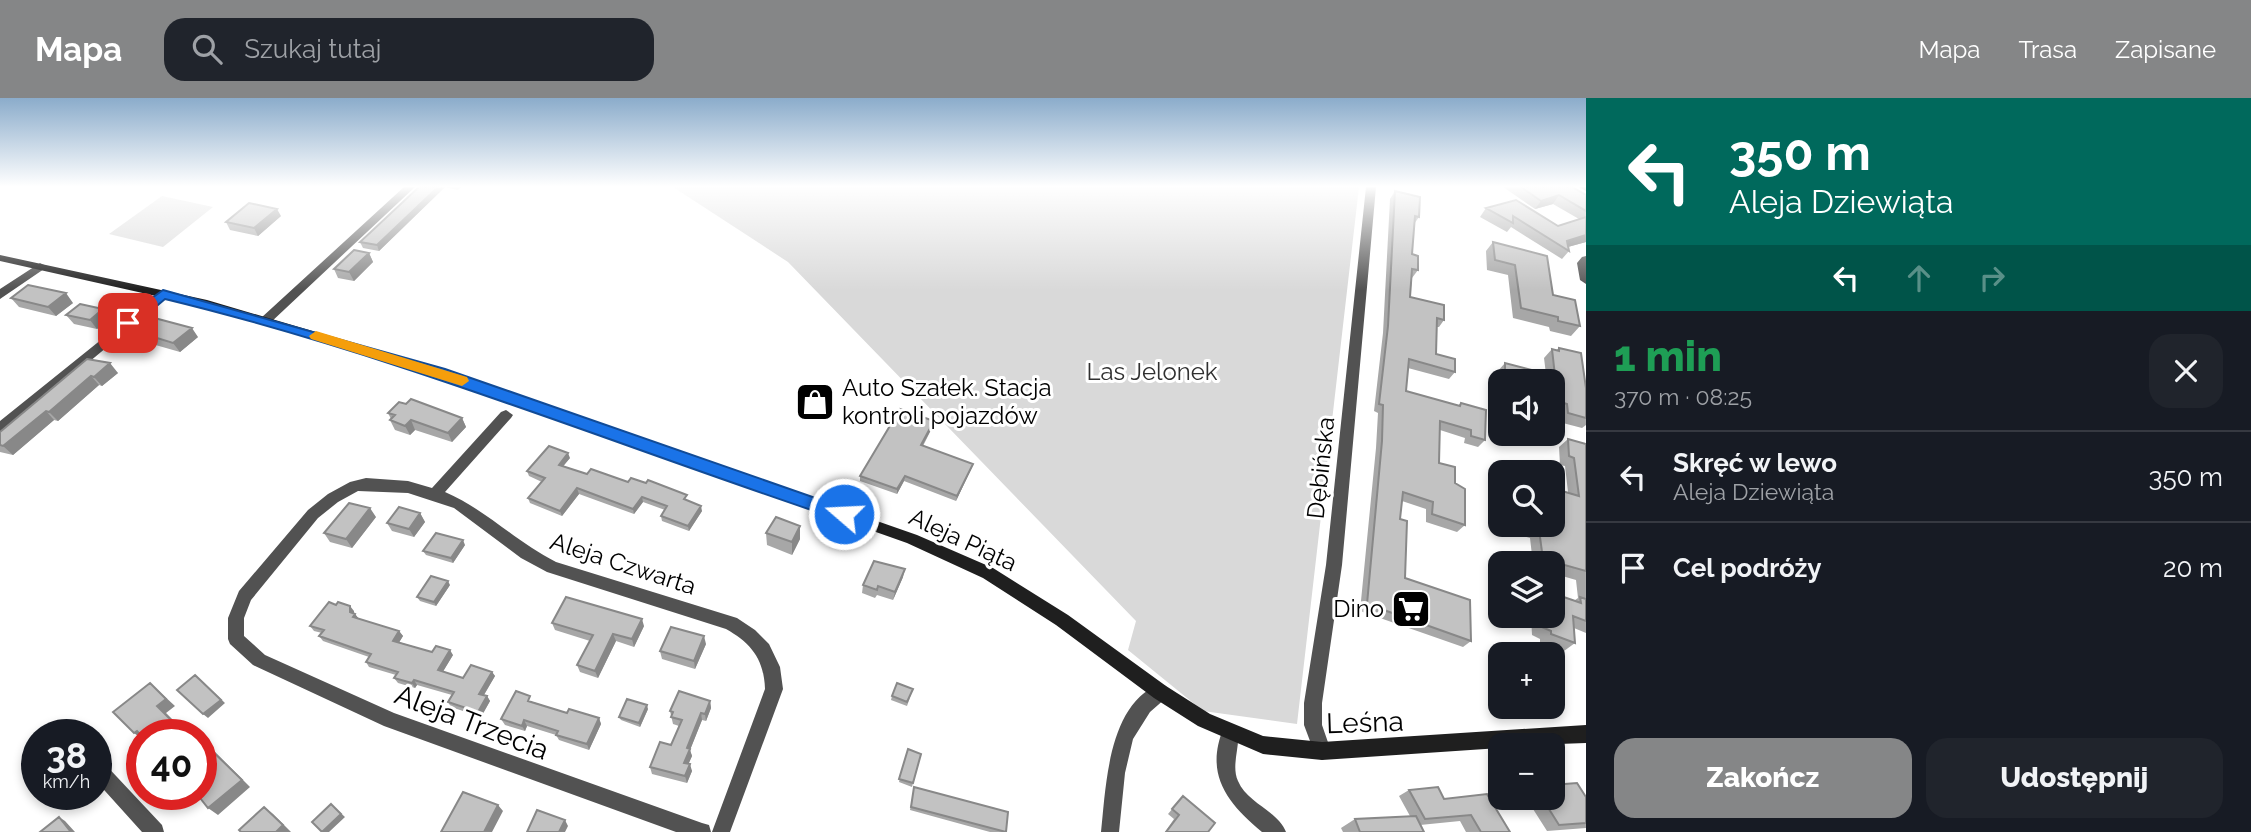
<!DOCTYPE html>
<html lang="pl">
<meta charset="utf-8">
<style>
:root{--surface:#171b24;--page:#20242c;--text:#f1f3f6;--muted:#9ea1a6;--line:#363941;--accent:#858687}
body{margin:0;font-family:Raleway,sans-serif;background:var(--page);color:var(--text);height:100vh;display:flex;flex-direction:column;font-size:26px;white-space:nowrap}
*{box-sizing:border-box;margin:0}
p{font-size:23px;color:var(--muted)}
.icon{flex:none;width:38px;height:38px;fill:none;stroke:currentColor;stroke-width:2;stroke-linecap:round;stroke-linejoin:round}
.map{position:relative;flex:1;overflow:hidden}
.panel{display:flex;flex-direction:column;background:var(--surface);width:665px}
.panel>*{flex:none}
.hud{background:#00695c;color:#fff;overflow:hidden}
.tools{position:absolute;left:1488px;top:271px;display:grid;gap:14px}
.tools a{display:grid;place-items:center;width:77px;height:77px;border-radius:14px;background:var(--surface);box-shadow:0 4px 10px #0003;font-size:35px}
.speed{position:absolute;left:21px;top:621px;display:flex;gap:14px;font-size:35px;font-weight:700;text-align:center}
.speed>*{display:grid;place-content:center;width:91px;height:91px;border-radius:50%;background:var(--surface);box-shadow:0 4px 10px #0003;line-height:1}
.speed small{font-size:18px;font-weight:400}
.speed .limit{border:10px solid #d22;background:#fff;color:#111}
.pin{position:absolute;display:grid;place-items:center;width:60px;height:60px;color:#fff;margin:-30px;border-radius:14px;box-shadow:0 4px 10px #0006}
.me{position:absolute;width:77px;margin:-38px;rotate:289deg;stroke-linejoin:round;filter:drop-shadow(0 0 5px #0008)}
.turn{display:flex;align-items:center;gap:24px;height:147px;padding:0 28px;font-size:32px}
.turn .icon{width:91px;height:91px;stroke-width:2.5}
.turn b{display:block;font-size:49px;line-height:60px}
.lanes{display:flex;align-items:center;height:66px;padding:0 28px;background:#0003;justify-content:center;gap:35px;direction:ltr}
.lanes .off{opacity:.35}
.round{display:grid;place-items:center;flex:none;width:74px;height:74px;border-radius:21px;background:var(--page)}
.overview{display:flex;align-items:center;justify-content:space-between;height:119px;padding:0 28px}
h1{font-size:42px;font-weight:800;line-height:52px;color:#1e9e55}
.cta{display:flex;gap:14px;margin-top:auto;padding:14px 28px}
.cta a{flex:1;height:80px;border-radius:21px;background:var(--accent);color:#fff;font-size:28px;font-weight:800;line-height:80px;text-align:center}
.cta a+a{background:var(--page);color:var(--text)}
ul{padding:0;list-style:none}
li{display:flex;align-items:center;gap:21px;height:91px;padding:0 28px;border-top:2px solid var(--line)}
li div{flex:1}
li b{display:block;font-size:26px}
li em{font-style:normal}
header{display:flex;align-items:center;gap:42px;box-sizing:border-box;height:98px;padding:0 35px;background:var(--accent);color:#fff}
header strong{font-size:33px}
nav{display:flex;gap:38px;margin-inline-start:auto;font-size:24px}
.search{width:490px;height:63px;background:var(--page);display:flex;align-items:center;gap:18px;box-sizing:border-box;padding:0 24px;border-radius:21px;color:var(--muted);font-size:26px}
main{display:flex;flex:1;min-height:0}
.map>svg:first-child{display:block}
.green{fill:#d9d9d9}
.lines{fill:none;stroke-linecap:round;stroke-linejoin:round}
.street{fill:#525252;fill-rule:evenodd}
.secondary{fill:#1f1f1f;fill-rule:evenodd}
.wall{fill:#a7a7a7}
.shaded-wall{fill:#888}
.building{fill:#c2c2c2;stroke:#888;stroke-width:2}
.route{fill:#1a73e8;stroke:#114b97;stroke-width:2}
.slow{fill:#f59e0b}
.labels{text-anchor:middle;stroke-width:6;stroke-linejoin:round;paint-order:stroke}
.park-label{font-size:24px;fill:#303030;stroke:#fff}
.poi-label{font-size:24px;fill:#000;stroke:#fff;text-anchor:start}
.street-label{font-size:24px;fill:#000;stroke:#fff}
.near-street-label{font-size:28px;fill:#000;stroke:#fff}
</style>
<header>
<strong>Mapa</strong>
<div class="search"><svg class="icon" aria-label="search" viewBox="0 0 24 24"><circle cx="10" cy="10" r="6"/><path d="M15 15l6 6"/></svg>Szukaj tutaj</div>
<nav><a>Mapa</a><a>Trasa</a><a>Zapisane</a></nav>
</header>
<main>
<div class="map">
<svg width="1586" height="734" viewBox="0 0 1586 734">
<rect width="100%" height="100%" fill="#fff"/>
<path class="green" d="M673,89H1359L1297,626L1203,613L1128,552L1136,523L788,164Z
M162,98L213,109L163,149L109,136Z"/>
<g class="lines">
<path class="street" d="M404,89H415L269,226H261L259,223L261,220Z
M1366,89H1376L1342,467L1322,605V627L1331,653L1328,659L1322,662L1316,659L1304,627V605L1326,467Z
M1586,158V186L1580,182L1577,165L1582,159Z
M40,165L44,167V171L0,201V191Z
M163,192L169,196L167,199L5,334L0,335V323Z
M506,312L513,317L511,320L445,394C485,411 516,444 556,464L737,520L755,532L769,546L780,569L783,591L730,734H712L765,591C764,561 751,545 726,531L547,474L521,460L454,410L408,395L358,393L338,404L318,420L251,502L244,520V538L265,557L394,615L702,725L709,727L711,734H676L384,628L253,567L230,546L228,541V520L239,493L308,412L328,396L350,384L366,380L408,383L432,390L501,314Z
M1160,586L1166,588L1169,594L1166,600L1150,614L1133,641L1125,675L1119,734H1101C1106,688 1108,606 1160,586Z
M1230,627L1236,629C1243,644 1230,665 1238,683C1247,705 1278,713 1286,734H1262C1227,705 1204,676 1224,629Z
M96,660L102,663L162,727L164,734H142L96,683Z"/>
<path class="secondary" d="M1579,89H1586V93Z
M0,157L207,202L445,272L917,437L993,470L1068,517L1166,588L1210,616L1263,638L1322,644L1586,627V645L1500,648V650L1322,662L1263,656L1198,628L1154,600L1056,527L983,480L907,445L435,278L205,209L0,163Z"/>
</g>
<path class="wall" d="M419,89H461L458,92L445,89L379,153L363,150L360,144Z
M1503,89H1572L1586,97V144L1568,149L1569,153L1562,161L1511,129L1507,134L1480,119L1486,110L1558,128L1579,121L1553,106L1535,111Z
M1395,93L1419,119L1414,126L1412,156L1418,172L1412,180L1410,199L1444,222L1439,229H1437L1436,256L1455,274L1449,281L1408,270L1406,293L1458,308L1461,305L1485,342L1478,349L1464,345L1465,340L1440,332L1439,365L1455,385L1465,427L1457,434L1426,424V411L1402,403L1400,421L1405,480L1471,543L1463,549L1360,513L1376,350L1378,315L1374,313L1383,235L1390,101Z
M281,118L258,138L230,132L226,124Z
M1493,144L1553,197L1580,228L1571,238L1550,233L1549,229L1513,220L1508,177L1487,172L1486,153Z
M369,155L373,164L354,183L338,180L334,171Z
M11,200L73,205L56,218L19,209Z
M66,217L110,220L97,231L74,226Z
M131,232L198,239L180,254L138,242Z
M1559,250L1586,290V327L1582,330L1559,324L1558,314L1552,313V284H1500V305L1497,304V274L1505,265L1546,276L1544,260L1552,251L1556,252Z
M87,261L118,275L102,288L99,287L58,323L54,322L13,357L0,354V334Z
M406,306L462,320L466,329L452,344L415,332L410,337L395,332L390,322L391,321L388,315Z
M934,323L933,328L923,348L973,366L971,371L956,403L904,383L897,396L860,383V378Z
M1568,341L1586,346V535L1574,530L1575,545L1564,553L1540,544V541L1532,537L1531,518H1552L1578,500L1576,482L1552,475V466H1533L1530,440L1497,430L1496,413L1500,409V427H1552L1568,394L1565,368L1560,367L1559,349Z
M570,360L563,368L587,376L628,384L687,402L702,413L689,433L662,423L661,418L665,412L643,404L634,416L579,396L562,418L530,405L528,400L542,384L529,378L527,373Z
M420,415L425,424L414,439L392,433L387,425Z
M376,419L352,450L330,444L324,435Z
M800,428V441L792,457L767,447L766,435Z
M465,447L453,465L426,457L423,453Z
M903,479L893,502L877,497L875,500L862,495L863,487Z
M450,487L436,508L420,503L417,499Z
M354,513V515L359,521L399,533L403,538L399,544L432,554L453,557L443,573L463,580L492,574L495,578L484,597L487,598L490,603L481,619L451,609L448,604L452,597L417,587L415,590L398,585L394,580L396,577L369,569L366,564L369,559L323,543L319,538L322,535L314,533L310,528Z
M552,525L644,528L634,549L616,543L598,580L580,574L577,567L590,543L555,532Z
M706,546L695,571L662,561L660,553Z
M913,591L907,608L891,602L892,598Z
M710,603L711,610L706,623L702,622L690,652L692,658L688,666L692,673L687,685L652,676L650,669L671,647L679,628L673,626L670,613Z
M533,604L567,615L599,620L601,626L589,652L559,642L556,637L527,628L525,633L505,627L501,621Z
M648,611L640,629L621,622L619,619Z
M908,651L921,656L912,689L899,684Z
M914,689L1006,734H990L910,712Z
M1409,692L1444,701L1510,734H1466L1460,723L1420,727L1424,734H1343L1341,730L1355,721L1410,718L1399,698Z
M1183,698L1208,734H1165L1174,721L1168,716Z
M1586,699V730L1547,733L1526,700Z"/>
<path class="shaded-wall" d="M438,89H445L379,153L377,147Z
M1559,97L1553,106L1535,111L1541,103Z
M277,111L281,118L258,138L254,130Z
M1586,137V144L1564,150L1567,143Z
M369,155L373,164L354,183L349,174Z
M66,195L73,205L56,218L48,209Z
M103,211L110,220L97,231L90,222Z
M192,230L198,239L180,254L173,245Z
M110,265L118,275L102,288L94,279Z
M91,278L99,287L58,323L49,314Z
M46,313L54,322L13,357L3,348Z
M462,320L466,329L452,344L448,335Z
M411,322L415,332L410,337L405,328Z
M934,323L933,328L920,352L921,347Z
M568,355L570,360L560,372L559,367Z
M973,366L971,371L956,403L957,398Z
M905,378L904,383L897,396V391Z
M577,390L579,396L562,418L560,413Z
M642,399L643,404L634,416L633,411Z
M701,408L702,413L689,433L688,428Z
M370,410L376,419L352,450L346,441Z
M420,415L425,424L414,439L409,431Z
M800,428V441L792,457V444Z
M463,442L465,447L453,465L451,460Z
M905,471L903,479L893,502L895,494Z
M448,483L450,487L436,508L434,504Z
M350,508L354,513V517L355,516L359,521L356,524L350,514Z
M642,521L644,528L634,549L632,541Z
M399,533L403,538L397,548L393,543Z
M613,536L616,543L598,580L595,573Z
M704,538L706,546L695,571L694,563Z
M450,552L453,557L441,577L438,572Z
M492,574L495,578L482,600L479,596Z
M200,581L225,605L208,620L203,616Z
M414,582L417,587L415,590L412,585Z
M150,585L175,608L166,615L186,635L177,628L157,608Z
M487,598L490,603L481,619L478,614Z
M710,603L711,610L706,623L705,616Z
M647,607L648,611L640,629L639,625Z
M701,615L702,622L690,652L692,658L686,672L684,665L687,650Z
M599,620L601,626L589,652L587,646Z
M524,622L527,628L525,633L522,628Z
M137,633L142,637V641L134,635Z
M201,640L250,689L218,717L208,710Z
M690,666L692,673L687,685L685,678Z
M331,706L345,719L329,734H322Z
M498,707L503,713L492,734H484Z
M264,709L273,716L291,734H276Z
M59,719L65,723L75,734H69Z
M565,722L568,728L565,734H559Z"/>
<path class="building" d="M419,89H438L377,147L360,144Z
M1521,89H1572L1586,97V113L1559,97L1541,103Z
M1395,93L1420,99L1419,119L1415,118L1412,156L1418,158V172L1412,171L1410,199L1444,207V222L1437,220L1436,256L1455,261V274L1409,261L1406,293L1460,308L1461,305L1486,312L1485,342L1471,338V332L1440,323L1439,365L1455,369V385L1465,391V427L1432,416L1433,404L1403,394L1400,421L1407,423L1405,480L1470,502L1471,543L1367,506L1382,343L1383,307L1379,306L1388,228Z
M1516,102L1558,128L1586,119V137L1567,143L1569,153L1513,118V125L1486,110Z
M249,105L277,111L254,130L226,124Z
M1493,144L1547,158L1553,197L1575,202L1580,228L1558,223V219L1521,210L1515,167L1495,162Z
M354,152L369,155L349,174L334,171Z
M28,187L66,195L48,209L11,200Z
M80,206L103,211L90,222L66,217Z
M147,218L192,230L173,245L131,232Z
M1559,250L1581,255L1586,290V320L1568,315L1567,306L1552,301V284H1505V265L1555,278L1552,251L1559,253Z
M87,261L110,265L94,279L91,278L49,314L46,313L3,348L0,347V334Z
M411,301L462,320L448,335L411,322L405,328L390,322L395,317L388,315L399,304L406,306Z
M900,311L934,323L921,347L973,366L957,398L905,378L897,391L860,378Z
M1568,341L1586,346V473L1543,461L1539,432L1524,427H1552V390L1579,398L1574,360L1569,358Z
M549,348L568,355L559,367L587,376L591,371L628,384L631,380L646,385L648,382L687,397L684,401L701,408L688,428L661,418L667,408L642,399L633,411L577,390L560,413L528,400L545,380L527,373Z
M349,405L370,410L346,441L324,435Z
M399,409L420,415L409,431L387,425Z
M776,419L800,428L792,444L766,435Z
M436,435L463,442L451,460L423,453Z
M874,463L905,471L895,494L878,488L877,492L863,487Z
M431,478L448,483L434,504L417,499Z
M1552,495L1581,505L1580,499L1586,501V523L1573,518L1575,545L1551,536V533L1542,529V518H1552Z
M566,499L642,521L632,541L613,536L595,573L577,567L593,537L552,525Z
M329,504L336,507L338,504L350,508V514L355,516L353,519L399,533L393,543L432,554L436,548L450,552L438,572L463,580L471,567L492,574L479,596L487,598L478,614L448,604L454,594L414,582L412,585L394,580L398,574L366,564L371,556L319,538L324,532L310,528Z
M671,529L704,538L694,563L660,553Z
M195,577L221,602L203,616L177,592Z
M150,585L166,601L157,608L177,628L183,624L196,637H142V638L137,633L134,635L113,614Z
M897,585L913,591L907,604L892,598Z
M516,593L530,598L528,603L567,615L569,611L599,620L587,646L556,637L558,633L524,622L522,628L501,621Z
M679,593L710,603L705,616L701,615L687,650L690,651L684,665L690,666L685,678L650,669L660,644L671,647L682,622L671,619L673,614L670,613Z
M627,601L647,607L639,625L619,619Z
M201,642L242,682L208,710L197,696H201Z
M908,651L921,656L913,685L899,681Z
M1577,685L1586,699V725L1559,727L1542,700H1552V687Z
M914,689L1008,714L1006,734L911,709Z
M1438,689L1444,701L1487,696L1510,734H1481L1471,717L1425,721L1409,692Z
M463,694L498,707L484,734H441Z
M1183,698L1215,725L1208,734H1166L1179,717L1172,711Z
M331,706L341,716L322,734L312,724Z
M264,709L283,727L276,734H241L239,732Z
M537,712L565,722L559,734H527Z
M1416,718L1424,734H1360L1355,721Z
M59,719L70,733L69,734H40Z"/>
<linearGradient id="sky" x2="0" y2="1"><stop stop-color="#8baccb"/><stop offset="0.46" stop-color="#fff"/><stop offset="1" stop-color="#fff" stop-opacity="0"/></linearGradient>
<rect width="1586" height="192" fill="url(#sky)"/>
<path class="route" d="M163,192L445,271L850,412L852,416L850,421L844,423C618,348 397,257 165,201L133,228H123V221Z"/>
<path class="slow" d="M316,233L467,279L469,283L462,288L311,241L309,238Z"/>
<defs>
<g id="shop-square" transform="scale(2.0125)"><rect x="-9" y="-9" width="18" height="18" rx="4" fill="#000" stroke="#fff"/><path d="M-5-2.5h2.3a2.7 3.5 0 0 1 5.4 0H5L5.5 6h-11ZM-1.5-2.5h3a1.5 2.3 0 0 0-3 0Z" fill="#fff"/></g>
<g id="supermarket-square" transform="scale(2.0125)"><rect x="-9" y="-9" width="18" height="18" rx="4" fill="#000" stroke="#fff"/><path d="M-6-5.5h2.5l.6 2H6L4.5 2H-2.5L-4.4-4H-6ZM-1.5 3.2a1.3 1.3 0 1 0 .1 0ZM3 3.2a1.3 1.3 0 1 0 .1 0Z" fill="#fff"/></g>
</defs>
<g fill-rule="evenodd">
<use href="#shop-square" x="815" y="304"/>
<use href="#supermarket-square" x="1411" y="511"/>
</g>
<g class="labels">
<g class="park-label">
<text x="1152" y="282">Las Jelonek</text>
</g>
<g class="poi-label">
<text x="842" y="298">Auto Szałek. Stacja<tspan x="842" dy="28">kontroli pojazdów</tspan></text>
<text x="1384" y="519" text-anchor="end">Dino</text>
</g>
<g class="street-label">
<text transform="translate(1321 370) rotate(-84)" y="8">Dębińska</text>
<text transform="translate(963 442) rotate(25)" y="8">Aleja Piąta</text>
<text transform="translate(623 466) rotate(18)" y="8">Aleja Czwarta</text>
</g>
<g class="near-street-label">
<text transform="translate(472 624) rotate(21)" y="10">Aleja Trzecia</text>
<text transform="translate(1365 624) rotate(-2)" y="10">Leśna</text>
</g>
</g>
</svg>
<div class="tools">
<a><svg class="icon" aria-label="sound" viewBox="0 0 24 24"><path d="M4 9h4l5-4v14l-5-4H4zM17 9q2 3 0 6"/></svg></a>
<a><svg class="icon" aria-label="search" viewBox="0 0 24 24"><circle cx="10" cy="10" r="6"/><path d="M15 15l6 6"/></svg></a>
<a><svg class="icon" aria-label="layers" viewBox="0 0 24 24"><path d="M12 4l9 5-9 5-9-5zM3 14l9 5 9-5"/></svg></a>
<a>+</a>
<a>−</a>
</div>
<div class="speed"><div>38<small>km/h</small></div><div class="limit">40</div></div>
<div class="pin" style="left:128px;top:225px;background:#d93025"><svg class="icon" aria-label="arrive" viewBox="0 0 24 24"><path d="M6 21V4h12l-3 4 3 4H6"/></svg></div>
<svg class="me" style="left:844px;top:416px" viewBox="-20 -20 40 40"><circle r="17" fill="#1a73e8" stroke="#fff" stroke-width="3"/><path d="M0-11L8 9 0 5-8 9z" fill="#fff"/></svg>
</div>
<section class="panel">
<div class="hud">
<div class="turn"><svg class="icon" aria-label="left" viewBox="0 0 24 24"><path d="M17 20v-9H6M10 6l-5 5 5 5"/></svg><div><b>350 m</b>Aleja Dziewiąta</div></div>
<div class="lanes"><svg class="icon" aria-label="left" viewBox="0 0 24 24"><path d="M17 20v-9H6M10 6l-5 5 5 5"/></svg><svg class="icon off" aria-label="ahead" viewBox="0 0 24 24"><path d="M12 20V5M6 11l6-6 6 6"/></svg><svg class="icon off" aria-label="right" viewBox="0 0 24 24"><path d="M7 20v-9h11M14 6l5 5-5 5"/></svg></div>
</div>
<div class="overview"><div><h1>1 min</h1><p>370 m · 08:25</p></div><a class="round"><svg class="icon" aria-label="close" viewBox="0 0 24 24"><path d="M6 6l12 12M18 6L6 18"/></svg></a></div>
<ul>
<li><svg class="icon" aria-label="left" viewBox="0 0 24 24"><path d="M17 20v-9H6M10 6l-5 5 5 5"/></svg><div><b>Skręć w lewo</b><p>Aleja Dziewiąta</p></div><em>350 m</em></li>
<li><svg class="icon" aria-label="arrive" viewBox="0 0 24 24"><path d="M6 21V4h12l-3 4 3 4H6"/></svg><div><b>Cel podróży</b></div><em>20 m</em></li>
</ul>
<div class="cta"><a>Zakończ</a><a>Udostępnij</a></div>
</section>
</main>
